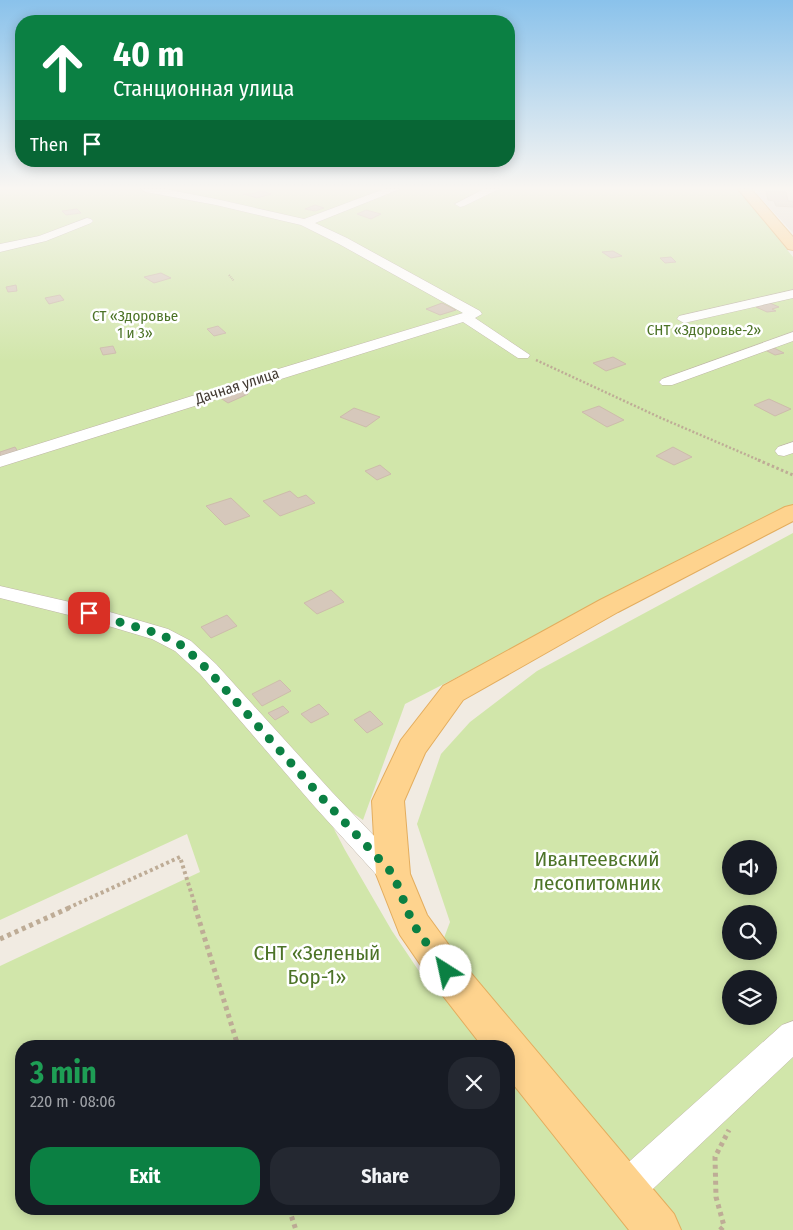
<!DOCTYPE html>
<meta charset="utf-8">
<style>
:root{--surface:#171b24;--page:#242831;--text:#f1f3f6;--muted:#9ea1a6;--accent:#0b8043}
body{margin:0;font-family:"Fira Sans Condensed",sans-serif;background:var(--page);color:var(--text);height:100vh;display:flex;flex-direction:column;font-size:19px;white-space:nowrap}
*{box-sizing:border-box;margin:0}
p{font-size:16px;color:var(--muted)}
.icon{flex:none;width:28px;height:28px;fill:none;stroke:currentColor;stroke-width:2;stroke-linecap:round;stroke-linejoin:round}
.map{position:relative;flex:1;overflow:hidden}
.drawer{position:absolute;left:15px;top:1040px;width:500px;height:175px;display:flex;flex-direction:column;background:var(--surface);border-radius:20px;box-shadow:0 2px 12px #0003}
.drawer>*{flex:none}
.guide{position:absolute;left:15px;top:15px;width:500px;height:152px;border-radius:20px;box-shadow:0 2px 12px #0003;background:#0b8043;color:#fff;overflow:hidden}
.buttons{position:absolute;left:722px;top:840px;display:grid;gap:10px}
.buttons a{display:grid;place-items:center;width:55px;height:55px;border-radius:50%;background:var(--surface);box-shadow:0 2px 12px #0003;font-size:25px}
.pin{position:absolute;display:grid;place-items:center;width:42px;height:42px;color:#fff;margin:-21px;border-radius:10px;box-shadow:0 2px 8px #0006}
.me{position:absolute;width:55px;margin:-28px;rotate:325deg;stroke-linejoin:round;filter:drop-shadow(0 0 4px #0008)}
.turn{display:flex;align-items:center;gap:18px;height:105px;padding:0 15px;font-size:22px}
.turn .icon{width:65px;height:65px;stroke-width:2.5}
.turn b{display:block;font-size:35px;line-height:42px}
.then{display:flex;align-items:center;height:48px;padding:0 15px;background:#0003;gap:10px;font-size:19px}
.round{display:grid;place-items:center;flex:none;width:52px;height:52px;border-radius:20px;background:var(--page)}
.headline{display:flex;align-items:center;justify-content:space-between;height:85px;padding:0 15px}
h1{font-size:30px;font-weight:700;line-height:38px;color:#1e9e55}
.action{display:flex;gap:10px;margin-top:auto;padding:10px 15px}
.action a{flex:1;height:58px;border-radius:20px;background:var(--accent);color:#fff;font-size:20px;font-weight:700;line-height:58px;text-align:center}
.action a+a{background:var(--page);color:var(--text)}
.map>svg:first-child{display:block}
.residential{fill:#e5dcd0}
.green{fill:#d1e6aa;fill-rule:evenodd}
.building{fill:#d6c8bb;stroke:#cdbcab}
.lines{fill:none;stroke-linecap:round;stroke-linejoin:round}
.minor-casing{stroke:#bfb5a8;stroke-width:1}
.major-casing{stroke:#e3ad5e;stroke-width:2}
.path-far4{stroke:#beac96;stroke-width:2;stroke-dasharray:1 1;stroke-linecap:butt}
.path-far3{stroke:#beac96;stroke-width:2.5;stroke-dasharray:2 2;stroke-linecap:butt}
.path-far2{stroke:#beac96;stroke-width:3;stroke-dasharray:2.5 2.5;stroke-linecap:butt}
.path-far1{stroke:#beac96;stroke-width:4;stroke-dasharray:3 3;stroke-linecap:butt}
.path{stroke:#beac96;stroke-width:5;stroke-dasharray:4 4;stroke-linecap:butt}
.minor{fill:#fff;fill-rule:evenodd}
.major{fill:#fed38e;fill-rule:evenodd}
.route{stroke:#0b8043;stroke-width:9;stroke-dasharray:0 16.2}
.labels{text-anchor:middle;stroke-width:5;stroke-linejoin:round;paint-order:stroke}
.far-park-label{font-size:15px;fill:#4c7327;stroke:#fff}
.far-street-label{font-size:15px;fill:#433b33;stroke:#fff}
.near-park-label{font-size:21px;fill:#4c7327;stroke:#fff}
</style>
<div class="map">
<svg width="793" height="1230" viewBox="0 0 793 1230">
<rect width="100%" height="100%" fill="#f1ebe2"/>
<path class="residential" d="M755,189H793V233L757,194Z"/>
<path class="green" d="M0,189H741L785,237H777L793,257V504L405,704L363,820L311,785L345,850L392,931L427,983L450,922L417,824L441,754L470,722L537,671L793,533V1230H0V966L200,872L187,834L0,920ZM731,849H769V886H731ZM731,914H769V951H731ZM731,979H769V1016H731ZM21,1046H509V1209H21Z"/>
<path class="building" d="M262,191L271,194L257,198L243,194H251Z
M766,191L786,192L788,201H793V207L776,206L774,201L768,200Z
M315,205L324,208L315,211L305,209Z
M77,209L81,213L66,215L62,211Z
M366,210L381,214L371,219L357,214Z
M613,251L622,256L611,258L602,252Z
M671,257L676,262L665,263L660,258Z
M161,273L171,278L154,283L144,277Z
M16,285L17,291L8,292L6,287Z
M60,295L64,300L49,304L45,298Z
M442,303L456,310L440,315L426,309Z
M770,303L779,307L772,309L776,311L767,312L756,307Z
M218,326L226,333L214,336L207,329Z
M113,346L116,353L103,355L100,348Z
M774,348L784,353L775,355L765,350Z
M613,357L626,364L606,371L593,363Z
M238,387L248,394L228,403L216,395Z
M769,399L791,409L775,416L754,405Z
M599,406L624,420L607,427L582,412Z
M354,408L380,417L366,427L340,417Z
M15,447L19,453L0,459V452Z
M673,447L692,457L674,465L656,456Z
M380,465L391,474L377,480L365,471Z
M290,491L298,498L306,495L315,503L280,516L263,501Z
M231,498L250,516L225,525L206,506Z
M331,590L344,602L317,614L304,603Z
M227,615L237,626L211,638L201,627Z
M280,680L291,691L262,706L252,694Z
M319,704L329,714L311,723L301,714Z
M283,706L289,712L275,720L268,713Z
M370,711L383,724L367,733L354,720Z"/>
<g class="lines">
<g class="minor-casing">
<path id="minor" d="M141,189H165L216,199L304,219L384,189H400L315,223L347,238L480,311L482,314L475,318L530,355L528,358H518L463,322L0,467V456L275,370L463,313L339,244L301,225L216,205L146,192Z
M484,189H499L464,206L460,207L455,204Z
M87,218L91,219L93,221L91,223L46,241L0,252V244L39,236Z
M793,290V298L684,323L677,319L679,316Z
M793,332V341L672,385H662L659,382L662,379Z
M793,442V453L784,456L778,455L775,451L778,447Z
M0,586L96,608L168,629L191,641L216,664L332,792L403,866L407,874L403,882L393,886L383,882L314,806L200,674L175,651L152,639L85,619L0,598Z
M793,1021V1057L638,1203L625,1208L612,1203L607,1190L612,1177L782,1025Z"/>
</g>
<g class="major-casing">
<path id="major" d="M738,189H751L793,237V250L788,249Z
M793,505V521L618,612L463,700L425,753L404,801L410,874L427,915L459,959L674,1214L681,1230H629L509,1079V1046H482L433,983L400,935L376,874L372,801L401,740L443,686L600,600L785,507Z"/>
</g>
<path class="path-far4" d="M229,275L234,281"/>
<path class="path-far3" d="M536,360L661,418L761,461"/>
<path class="path-far2" d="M758,460L793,475"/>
<path class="path-far1" d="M68,908L180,857L196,908"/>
<path class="path" d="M195,907L238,1046
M0,939L71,907
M289,1209L296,1230
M720,1230L724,1226L716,1197L715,1157L729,1130"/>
<use href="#minor" class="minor"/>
<use href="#major" class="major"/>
</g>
<linearGradient id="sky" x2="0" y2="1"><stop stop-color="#8ac2eb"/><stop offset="0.52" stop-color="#f9f6f2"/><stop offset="1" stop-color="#f9f6f2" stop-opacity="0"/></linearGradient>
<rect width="793" height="362" fill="url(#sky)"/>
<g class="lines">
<path class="route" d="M89,613L160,634L183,646L208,670L323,799L393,874L413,924L446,971"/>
</g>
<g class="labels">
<g class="far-park-label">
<text x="135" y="321">СТ «Здоровье<tspan x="135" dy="17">1 и 3»</tspan></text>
<text x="704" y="335">СНТ «Здоровье-2»</text>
</g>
<g class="far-street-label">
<text transform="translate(237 386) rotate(-18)" y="5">Дачная улица</text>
</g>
<g class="near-park-label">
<text x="597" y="866">Ивантеевский<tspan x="597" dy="24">лесопитомник</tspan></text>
<text x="317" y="960">СНТ «Зеленый<tspan x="317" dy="24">Бор-1»</tspan></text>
</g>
</g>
</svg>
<div class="buttons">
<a><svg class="icon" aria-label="sound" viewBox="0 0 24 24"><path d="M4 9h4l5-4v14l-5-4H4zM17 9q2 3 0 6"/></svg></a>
<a><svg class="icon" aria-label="search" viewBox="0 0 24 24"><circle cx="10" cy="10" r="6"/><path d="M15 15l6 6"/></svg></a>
<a><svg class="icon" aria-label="layers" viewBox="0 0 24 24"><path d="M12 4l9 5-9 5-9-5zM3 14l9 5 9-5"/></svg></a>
</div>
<div class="pin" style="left:89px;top:613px;background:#d93025"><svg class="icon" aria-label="arrive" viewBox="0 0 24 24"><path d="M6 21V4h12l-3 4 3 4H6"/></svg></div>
<svg class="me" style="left:446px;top:971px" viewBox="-20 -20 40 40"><circle r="19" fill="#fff"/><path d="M0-13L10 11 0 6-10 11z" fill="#0b8043"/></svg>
<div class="guide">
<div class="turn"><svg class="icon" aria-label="ahead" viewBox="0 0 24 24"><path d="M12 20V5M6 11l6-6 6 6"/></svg><div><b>40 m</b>Станционная улица</div></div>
<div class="then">Then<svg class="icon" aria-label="arrive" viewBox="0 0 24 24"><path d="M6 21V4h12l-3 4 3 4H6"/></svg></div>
</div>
<section class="drawer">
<div class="headline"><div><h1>3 min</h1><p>220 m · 08:06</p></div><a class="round"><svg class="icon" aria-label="close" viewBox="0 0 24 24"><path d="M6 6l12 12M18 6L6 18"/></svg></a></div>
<div class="action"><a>Exit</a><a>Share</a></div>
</section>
</div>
